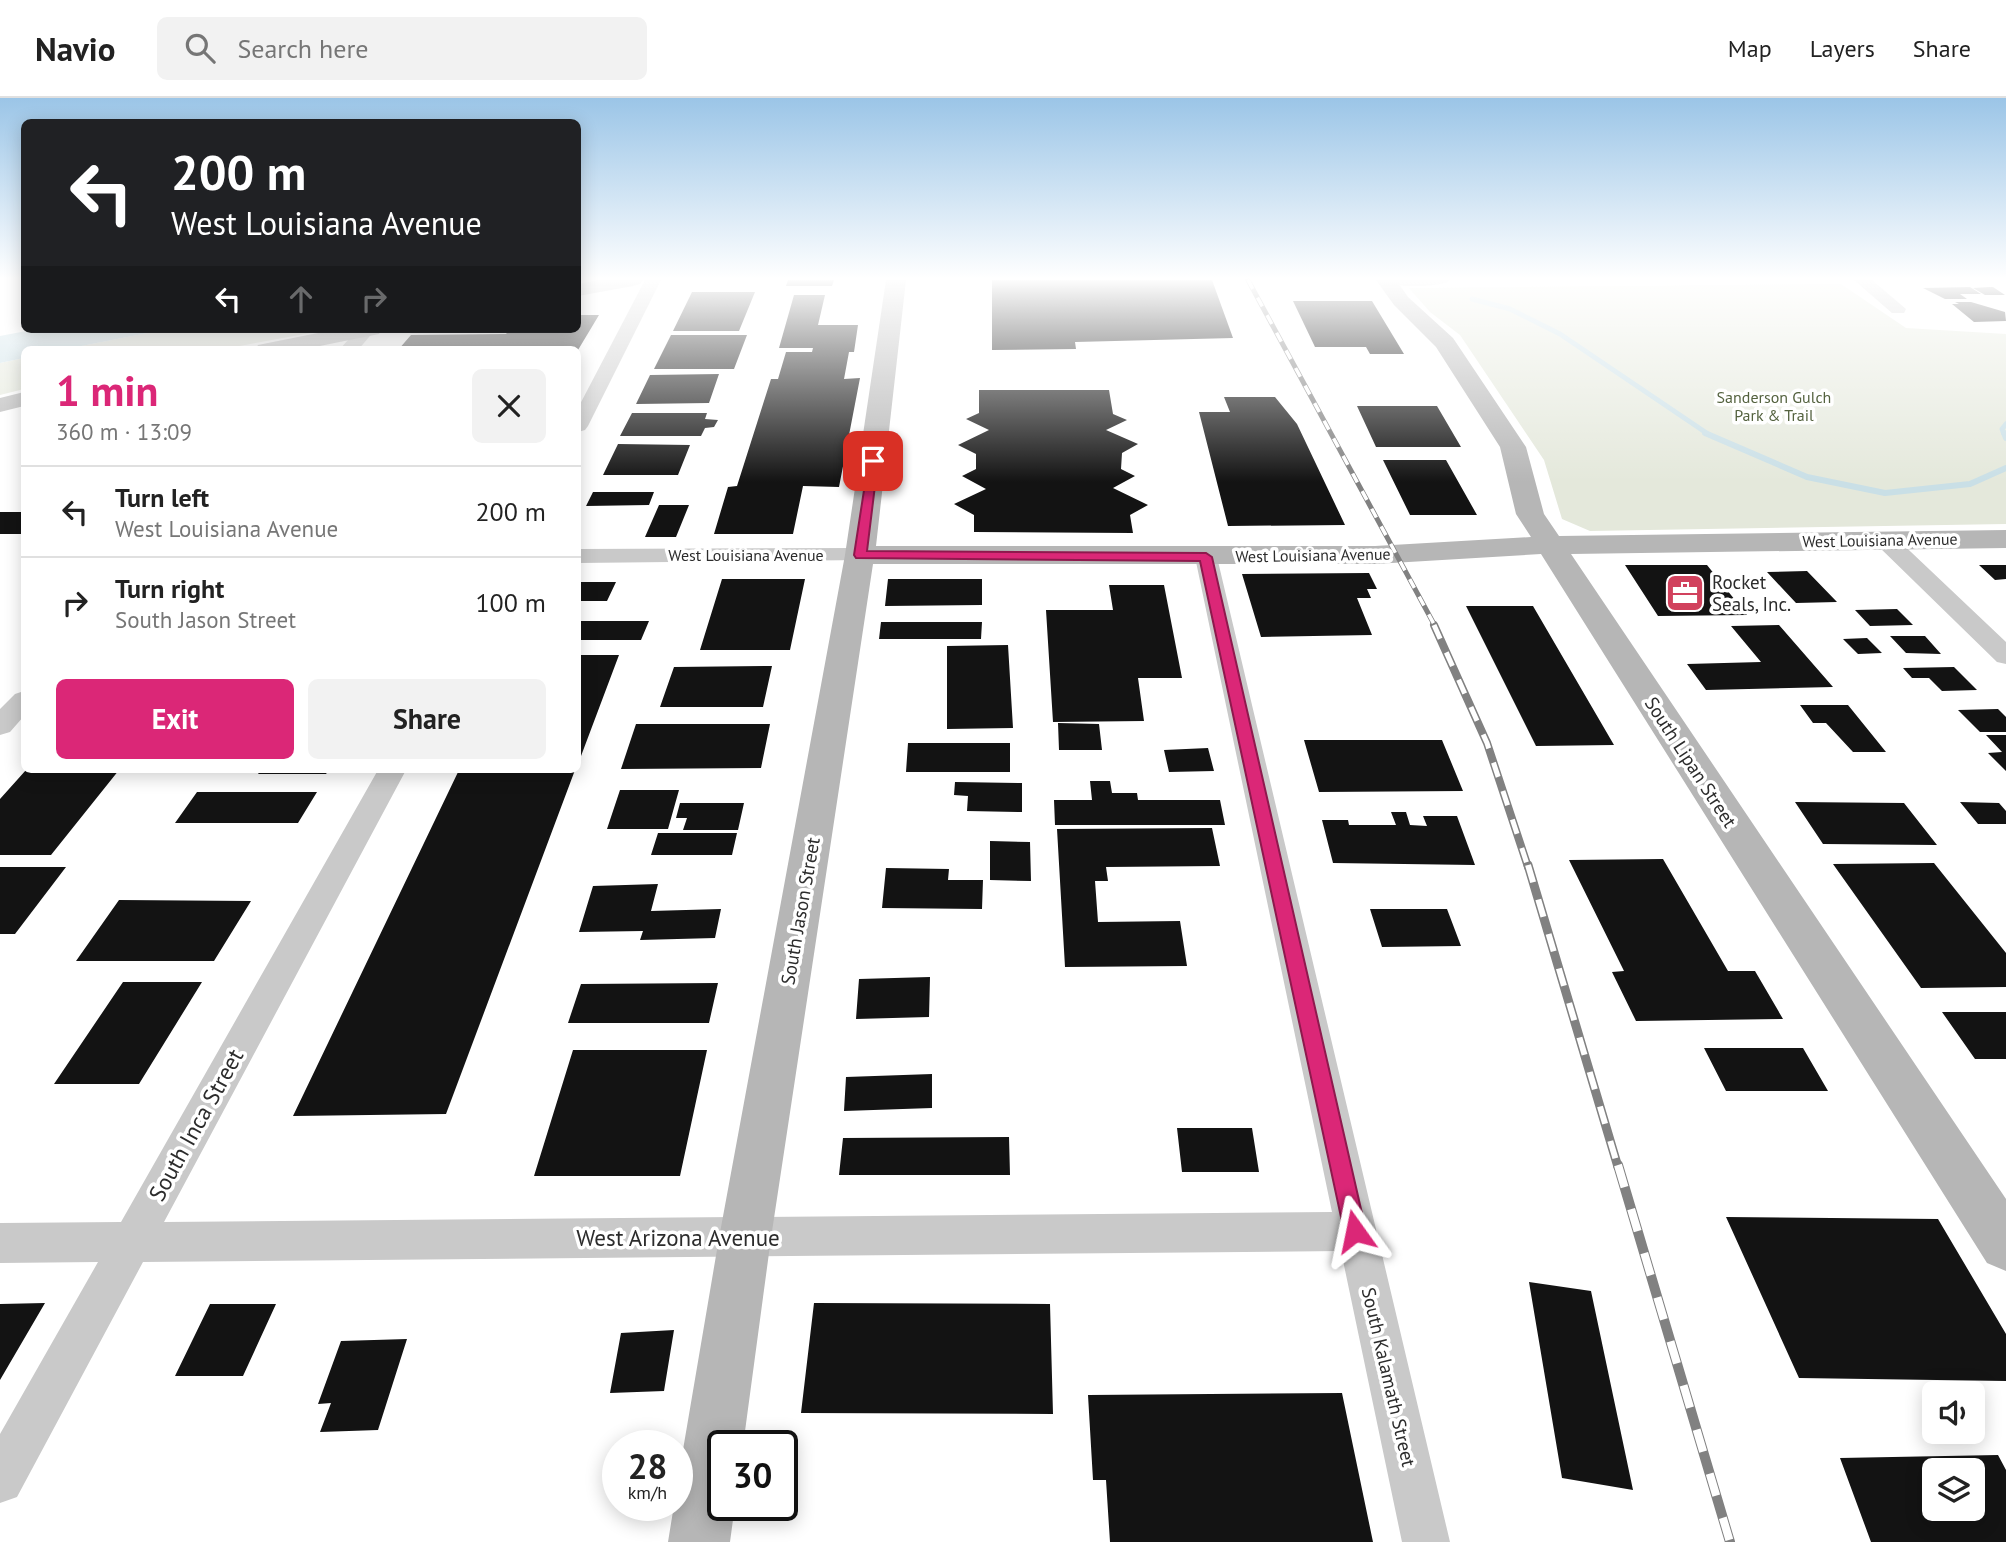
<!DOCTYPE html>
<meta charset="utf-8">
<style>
:root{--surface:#fff;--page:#f2f2f2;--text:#222;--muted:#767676;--line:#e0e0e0;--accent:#db2777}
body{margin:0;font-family:"PT Sans",sans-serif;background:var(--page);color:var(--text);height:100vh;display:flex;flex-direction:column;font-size:26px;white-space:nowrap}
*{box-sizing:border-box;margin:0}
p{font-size:23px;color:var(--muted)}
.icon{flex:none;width:38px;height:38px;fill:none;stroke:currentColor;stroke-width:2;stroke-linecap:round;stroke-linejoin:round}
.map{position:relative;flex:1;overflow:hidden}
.drawer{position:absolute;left:21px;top:248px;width:560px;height:427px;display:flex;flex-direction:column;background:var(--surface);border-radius:10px;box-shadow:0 4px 18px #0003}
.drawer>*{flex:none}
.hud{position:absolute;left:21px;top:21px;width:560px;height:214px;border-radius:10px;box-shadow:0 4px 18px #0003;background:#202124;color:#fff;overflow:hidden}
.fabs{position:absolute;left:1922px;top:1283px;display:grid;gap:14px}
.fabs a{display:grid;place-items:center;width:63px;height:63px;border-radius:10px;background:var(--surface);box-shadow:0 4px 18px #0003;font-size:35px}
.speed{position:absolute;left:602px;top:1332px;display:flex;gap:14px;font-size:35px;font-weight:700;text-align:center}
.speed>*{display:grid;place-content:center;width:91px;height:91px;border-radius:50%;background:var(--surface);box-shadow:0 4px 18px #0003;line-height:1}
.speed small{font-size:18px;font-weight:400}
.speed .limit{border:4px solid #111;border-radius:10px;background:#fff;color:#111}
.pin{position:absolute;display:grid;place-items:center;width:60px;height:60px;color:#fff;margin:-30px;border-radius:14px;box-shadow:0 4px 10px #0006}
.me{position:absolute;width:77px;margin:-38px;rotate:348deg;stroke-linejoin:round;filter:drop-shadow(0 0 5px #0008)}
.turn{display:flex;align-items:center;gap:24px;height:147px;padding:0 35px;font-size:32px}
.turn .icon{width:91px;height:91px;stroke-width:2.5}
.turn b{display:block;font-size:49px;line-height:60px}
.lanes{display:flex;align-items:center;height:66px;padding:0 35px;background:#0003;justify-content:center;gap:35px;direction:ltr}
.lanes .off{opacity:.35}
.round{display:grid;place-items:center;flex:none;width:74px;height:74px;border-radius:10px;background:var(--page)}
.headline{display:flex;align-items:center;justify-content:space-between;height:119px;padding:0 35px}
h1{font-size:42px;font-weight:800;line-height:52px;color:var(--accent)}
.action{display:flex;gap:14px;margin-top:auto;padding:14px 35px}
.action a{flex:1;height:80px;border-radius:10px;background:var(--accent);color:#fff;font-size:28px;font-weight:800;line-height:80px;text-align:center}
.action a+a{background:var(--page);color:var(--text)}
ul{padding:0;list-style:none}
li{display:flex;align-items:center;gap:21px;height:91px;padding:0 35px;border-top:2px solid var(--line)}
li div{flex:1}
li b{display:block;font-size:26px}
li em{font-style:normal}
header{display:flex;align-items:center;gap:42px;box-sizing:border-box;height:98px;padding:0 35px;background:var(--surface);border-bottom:2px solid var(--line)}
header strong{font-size:33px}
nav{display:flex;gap:38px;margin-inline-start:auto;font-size:24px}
.search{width:490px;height:63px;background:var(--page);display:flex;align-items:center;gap:18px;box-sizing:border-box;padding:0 24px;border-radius:10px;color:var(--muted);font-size:26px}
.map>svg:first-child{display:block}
.green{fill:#e4e8db}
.water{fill:#c9dfe6}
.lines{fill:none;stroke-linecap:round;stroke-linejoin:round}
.stream-far1{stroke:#c9dfe6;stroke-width:5}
.stream{stroke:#c9dfe6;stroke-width:6}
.building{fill:#131313;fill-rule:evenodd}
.street{fill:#c9c9c9;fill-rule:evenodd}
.secondary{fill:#b6b6b6;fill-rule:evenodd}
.rail-far3-casing{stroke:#818181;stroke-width:5}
.rail-far2-casing{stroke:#818181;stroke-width:8}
.rail-far1-casing{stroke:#818181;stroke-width:9}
.rail-casing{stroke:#818181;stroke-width:10}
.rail-far3{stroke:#fff;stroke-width:3.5;stroke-dasharray:10;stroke-linecap:butt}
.rail-far2{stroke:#fff;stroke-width:5;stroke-dasharray:15;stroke-linecap:butt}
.rail-far1{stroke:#fff;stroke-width:6;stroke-dasharray:18;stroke-linecap:butt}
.rail{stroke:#fff;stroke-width:8;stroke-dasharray:23;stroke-linecap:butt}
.route{fill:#db2777;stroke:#8e194d;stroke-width:2}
.labels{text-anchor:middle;stroke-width:7;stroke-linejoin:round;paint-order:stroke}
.far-park-label{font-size:16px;fill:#54623f;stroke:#fff}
.far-street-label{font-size:16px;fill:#2c2c2c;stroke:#fff}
.poi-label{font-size:19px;fill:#2c2c2c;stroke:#fff;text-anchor:start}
.street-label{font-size:19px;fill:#2c2c2c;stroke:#fff}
.near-street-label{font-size:23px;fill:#2c2c2c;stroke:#fff}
</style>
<header>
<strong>Navio</strong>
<div class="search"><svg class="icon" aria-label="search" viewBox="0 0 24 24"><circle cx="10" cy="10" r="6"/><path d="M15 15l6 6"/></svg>Search here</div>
<nav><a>Map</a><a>Layers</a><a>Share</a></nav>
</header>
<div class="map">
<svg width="2006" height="1444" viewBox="0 0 2006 1444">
<rect width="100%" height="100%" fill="#fff"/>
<path class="green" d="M1841,186L1906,230L2006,236V426L1590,433L1562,421L1544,362L1460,237L1430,214L1409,190Z
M168,231H332L217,252H61Z
M24,260V291L0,297V265Z"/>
<path class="water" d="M37,231H168L61,252H24V260L0,265V238Z"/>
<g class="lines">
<path class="stream-far1" d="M1472,201L1510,211L1560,236L1708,336
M2004,336L2002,331L2006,326"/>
<path class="stream" d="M1705,335L1807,379L1885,395L1970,386L2006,370
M2004,335L2006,340"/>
</g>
<path class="building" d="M788,182H834L832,188H786Z
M992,182H1212L1233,240L1075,244L1076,251L992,252Z
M1970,189L1981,196H1960L1967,201H1945L1923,190Z
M1989,189H1993L2005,197H1985L1973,190Z
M692,194H755L739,233H673Z
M794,197H825L818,227H858L854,254H849L844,281L860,280L839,389L803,388L793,436H714L728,389L737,388L771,281H778L786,254H812L813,250H779Z
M1293,203H1372L1404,256H1370L1366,249H1315Z
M1955,204H1971L2005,214L2006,223L1974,224L1952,206H1959Z
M578,217H599L578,252H398L411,237L506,236L510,231H578Z
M671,237H747L734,271H654Z
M719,276L709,305L636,306L650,277Z
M979,292H1109L1113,316L1127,322L1106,332L1138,346L1122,355L1121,371L1135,378L1113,390L1148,407L1130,417L1133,435L974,434V417L954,406L986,391L962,378L976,371V356L958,347L989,332L966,321L979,315Z
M1224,299H1275L1297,326L1345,427L1228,428L1199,314H1230Z
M1357,308H1437L1461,349H1376Z
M632,315H707L705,321L718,322L714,329L705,330L701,338H620Z
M618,346L690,347L678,377H603Z
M1383,362H1446L1477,417H1410Z
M593,394H654L649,407L586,408Z
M659,407H689L676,439H645Z
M0,414H24V436H0Z
M1625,467H1707L1747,517L1658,518Z
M1979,467H2006V481L1995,482Z
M1807,473L1837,504L1796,505L1767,474Z
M1369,475L1377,491H1367L1371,500H1357L1372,537L1261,539L1242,476Z
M722,481H805L790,552H700Z
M888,481H982V507L885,508Z
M578,484H616L607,503H578Z
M1109,487H1164L1182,580H1138L1144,623L1053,624L1046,512H1113Z
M1466,508H1533L1614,647L1536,648Z
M1897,511L1913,527L1870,528L1855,512Z
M578,523H649L641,542H578Z
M881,524H982L981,541H879Z
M1779,527L1833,589L1706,592L1687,566L1761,564L1731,528Z
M1890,538H1925L1941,556L1906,555Z
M1867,540L1882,555L1858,556L1843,541Z
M1008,547L1013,630L947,631V548Z
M578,557H619L578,666Z
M772,568L763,609H660L674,569Z
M1954,569L1977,592L1942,593L1929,580H1912L1903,570Z
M1800,607H1848L1886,654H1853L1826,625H1813Z
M1998,611L2006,619V634H1980L1958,612Z
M1058,625L1099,626L1102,652H1059Z
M636,626H770L761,670L621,671Z
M1986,637H2006V673L1988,655L2002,654Z
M1304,642H1442L1463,693L1319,694Z
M908,645H1010V674H906Z
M1208,650L1214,673L1169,674L1164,652Z
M26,672H119L51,757H0V701Z
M261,672H329L326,676H258Z
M459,672H575L446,1016L293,1018Z
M1090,683H1110L1112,695H1137L1138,702H1220L1225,727H1055L1054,702H1092Z
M955,684L1022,685V714L967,713L968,698L954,697Z
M620,692H679L668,731H607Z
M197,694H317L298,725H175Z
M1795,704L1904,705L1937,747L1823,746Z
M1960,704L1999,705L2006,713V726H1978Z
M680,705H744L738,732H683L687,720H676Z
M1391,714H1406L1410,727L1427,728L1423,718H1457L1475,767L1333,765L1322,722H1348L1349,727H1396Z
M1212,730L1220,768L1106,769L1108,783H1095L1098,824L1180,823L1187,868L1065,869L1057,731Z
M658,735H737L732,757H651Z
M990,743L1030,744L1031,783L990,782Z
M1663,761L1728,873H1755L1783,921L1636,923L1612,874L1624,873L1569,762Z
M1934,765L2006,855V889L1921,890L1833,766Z
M0,769H66L15,836H0Z
M886,770L949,771L948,782H983L982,811L882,810Z
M658,786L651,813L721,811L715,840L640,842L643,833L579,834L593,788Z
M119,802L251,803L214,863H76Z
M1370,811H1447L1461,848L1382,849Z
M930,879L929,919L856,921L859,881Z
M123,884H202L139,986H54Z
M718,885L709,925H568L581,886Z
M1942,914H2006V961H1975Z
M1704,950H1803L1828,993H1726Z
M573,952H707L680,1078H534Z
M932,976V1010L844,1013L846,979Z
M1177,1030H1252L1259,1074H1182Z
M1009,1039L1010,1077H839L843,1040Z
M1726,1119L1938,1121L2006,1236V1283L1799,1280Z
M1529,1184L1591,1193L1633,1392L1562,1380Z
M45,1205L0,1282V1206Z
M814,1205L1050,1206L1053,1316L801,1315Z
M210,1206H276L243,1278H175Z
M674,1232L664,1293L610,1295L621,1235Z
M407,1241L378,1332L320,1334L331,1305L318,1306L341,1243Z
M1342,1295L1373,1444H1110L1106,1382H1093L1088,1297Z
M1998,1357L2006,1372V1444H1871L1840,1360ZM1934,1372H1972V1410H1934Z"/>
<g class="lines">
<path class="street" d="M645,182H661L588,328L585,332L578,334V310Z
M1379,182H1450C1442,190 1387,190 1379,182Z
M1854,182H1872L1906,211L1904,215H1892Z
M358,231L375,232L358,252H339Z
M1884,434L1892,436L2006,544V566L1997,564L1876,446L1873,441L1876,436Z
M860,450L868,452L871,457L868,462L578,465V451Z
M1206,452L1214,454L1217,459L1450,1444H1402L1341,1153L143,1164L17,1399L0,1405V1336L98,1164L0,1165V1125L121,1124L378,672H406L164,1124L1332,1114L1195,459L1198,454Z
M24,593V618L10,634L0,637V611L15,596Z"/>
<path class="secondary" d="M599,182H643L640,186L633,188L578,198V186Z
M886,182H906L876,448H1375L1531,439L1516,416L1500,349L1436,249L1394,207L1376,182H1396L1408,199L1453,240L1526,349L1544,416L1559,438L2006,432V450L1571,456L2006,1101V1173L1987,1165L1541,456L1375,466H873L771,1140L743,1348H723V1407H735L730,1444H668L674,1407H677V1387L719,1140L845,457Z
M338,231H382L379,236L300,252H255L258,247Z
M24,294V308L0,314V300Z"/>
<g class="rail-far3-casing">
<path id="rail-far3" d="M1248,182L1435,528"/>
</g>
<g class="rail-far2-casing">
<path id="rail-far2" d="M1434,527L1487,645L1528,769"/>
</g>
<g class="rail-far1-casing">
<path id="rail-far1" d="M1528,767L1618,1069"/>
</g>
<g class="rail-casing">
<path id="rail" d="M1618,1067L1730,1444"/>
</g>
<use href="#rail-far3" class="rail-far3"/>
<use href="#rail-far2" class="rail-far2"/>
<use href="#rail-far1" class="rail-far1"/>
<use href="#rail" class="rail"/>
</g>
<linearGradient id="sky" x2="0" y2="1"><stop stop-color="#9bc5e7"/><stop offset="0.47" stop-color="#fff"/><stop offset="1" stop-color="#fff" stop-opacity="0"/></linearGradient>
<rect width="2006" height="384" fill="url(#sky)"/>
<path class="route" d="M869,360L878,363L867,453L1206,455L1212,459L1366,1133L1363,1140L1355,1143L1347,1140L1344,1133L1200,463L856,460L854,457Z"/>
<defs>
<g id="office-square" transform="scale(2.0125)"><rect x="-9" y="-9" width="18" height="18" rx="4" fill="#d1415d" stroke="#fff"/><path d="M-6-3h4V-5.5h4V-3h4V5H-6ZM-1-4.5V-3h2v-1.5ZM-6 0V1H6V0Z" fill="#fff"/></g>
</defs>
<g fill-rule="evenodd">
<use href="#office-square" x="1685" y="495"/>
</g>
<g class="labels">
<g class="far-park-label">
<text x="1774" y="305">Sanderson Gulch<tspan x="1774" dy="18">Park &amp; Trail</tspan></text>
</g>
<g class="far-street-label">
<text transform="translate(1880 442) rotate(-1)" y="6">West Louisiana Avenue</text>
<text x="746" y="463">West Louisiana Avenue</text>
<text transform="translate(1313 457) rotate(-1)" y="6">West Louisiana Avenue</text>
</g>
<g class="poi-label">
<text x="1712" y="491">Rocket<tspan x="1712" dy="22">Seals, Inc.</tspan></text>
</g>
<g class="street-label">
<text transform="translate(1691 664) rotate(57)" y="7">South Lipan Street</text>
<text transform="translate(800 813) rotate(-80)" y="7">South Jason Street</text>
<text transform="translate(1389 1279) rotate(77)" y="7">South Kalamath Street</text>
</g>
<g class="near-street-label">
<text transform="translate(196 1027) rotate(-61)" y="8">South Inca Street</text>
<text x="678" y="1148">West Arizona Avenue</text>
</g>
</g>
</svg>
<div class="fabs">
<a><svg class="icon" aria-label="sound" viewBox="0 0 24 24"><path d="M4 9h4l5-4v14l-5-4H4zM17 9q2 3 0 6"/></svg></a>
<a><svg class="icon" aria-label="layers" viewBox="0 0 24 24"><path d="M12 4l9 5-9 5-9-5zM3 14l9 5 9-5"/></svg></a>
</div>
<div class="speed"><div>28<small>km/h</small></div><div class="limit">30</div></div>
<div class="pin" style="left:873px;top:363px;background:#d93025"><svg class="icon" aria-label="arrive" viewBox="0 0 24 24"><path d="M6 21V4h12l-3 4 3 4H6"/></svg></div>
<svg class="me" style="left:1355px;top:1133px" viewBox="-20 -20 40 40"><path d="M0-17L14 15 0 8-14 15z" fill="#db2777" stroke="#fff" stroke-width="4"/></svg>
<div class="hud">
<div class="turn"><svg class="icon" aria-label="left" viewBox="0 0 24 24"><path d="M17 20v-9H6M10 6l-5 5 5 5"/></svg><div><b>200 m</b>West Louisiana Avenue</div></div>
<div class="lanes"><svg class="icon" aria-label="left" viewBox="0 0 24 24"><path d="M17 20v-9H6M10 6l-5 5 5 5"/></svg><svg class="icon off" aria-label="ahead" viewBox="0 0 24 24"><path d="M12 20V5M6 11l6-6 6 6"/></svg><svg class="icon off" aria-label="right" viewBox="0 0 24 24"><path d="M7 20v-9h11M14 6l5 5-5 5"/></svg></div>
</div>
<section class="drawer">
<div class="headline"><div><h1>1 min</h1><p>360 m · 13:09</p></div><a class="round"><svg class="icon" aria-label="close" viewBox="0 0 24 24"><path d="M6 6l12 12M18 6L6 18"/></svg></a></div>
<ul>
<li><svg class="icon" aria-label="left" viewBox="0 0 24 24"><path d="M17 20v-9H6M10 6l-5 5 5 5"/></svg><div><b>Turn left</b><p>West Louisiana Avenue</p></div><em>200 m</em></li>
<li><svg class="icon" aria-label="right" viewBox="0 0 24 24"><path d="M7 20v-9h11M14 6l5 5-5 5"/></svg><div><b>Turn right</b><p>South Jason Street</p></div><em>100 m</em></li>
</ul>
<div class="action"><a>Exit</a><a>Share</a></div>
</section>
</div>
